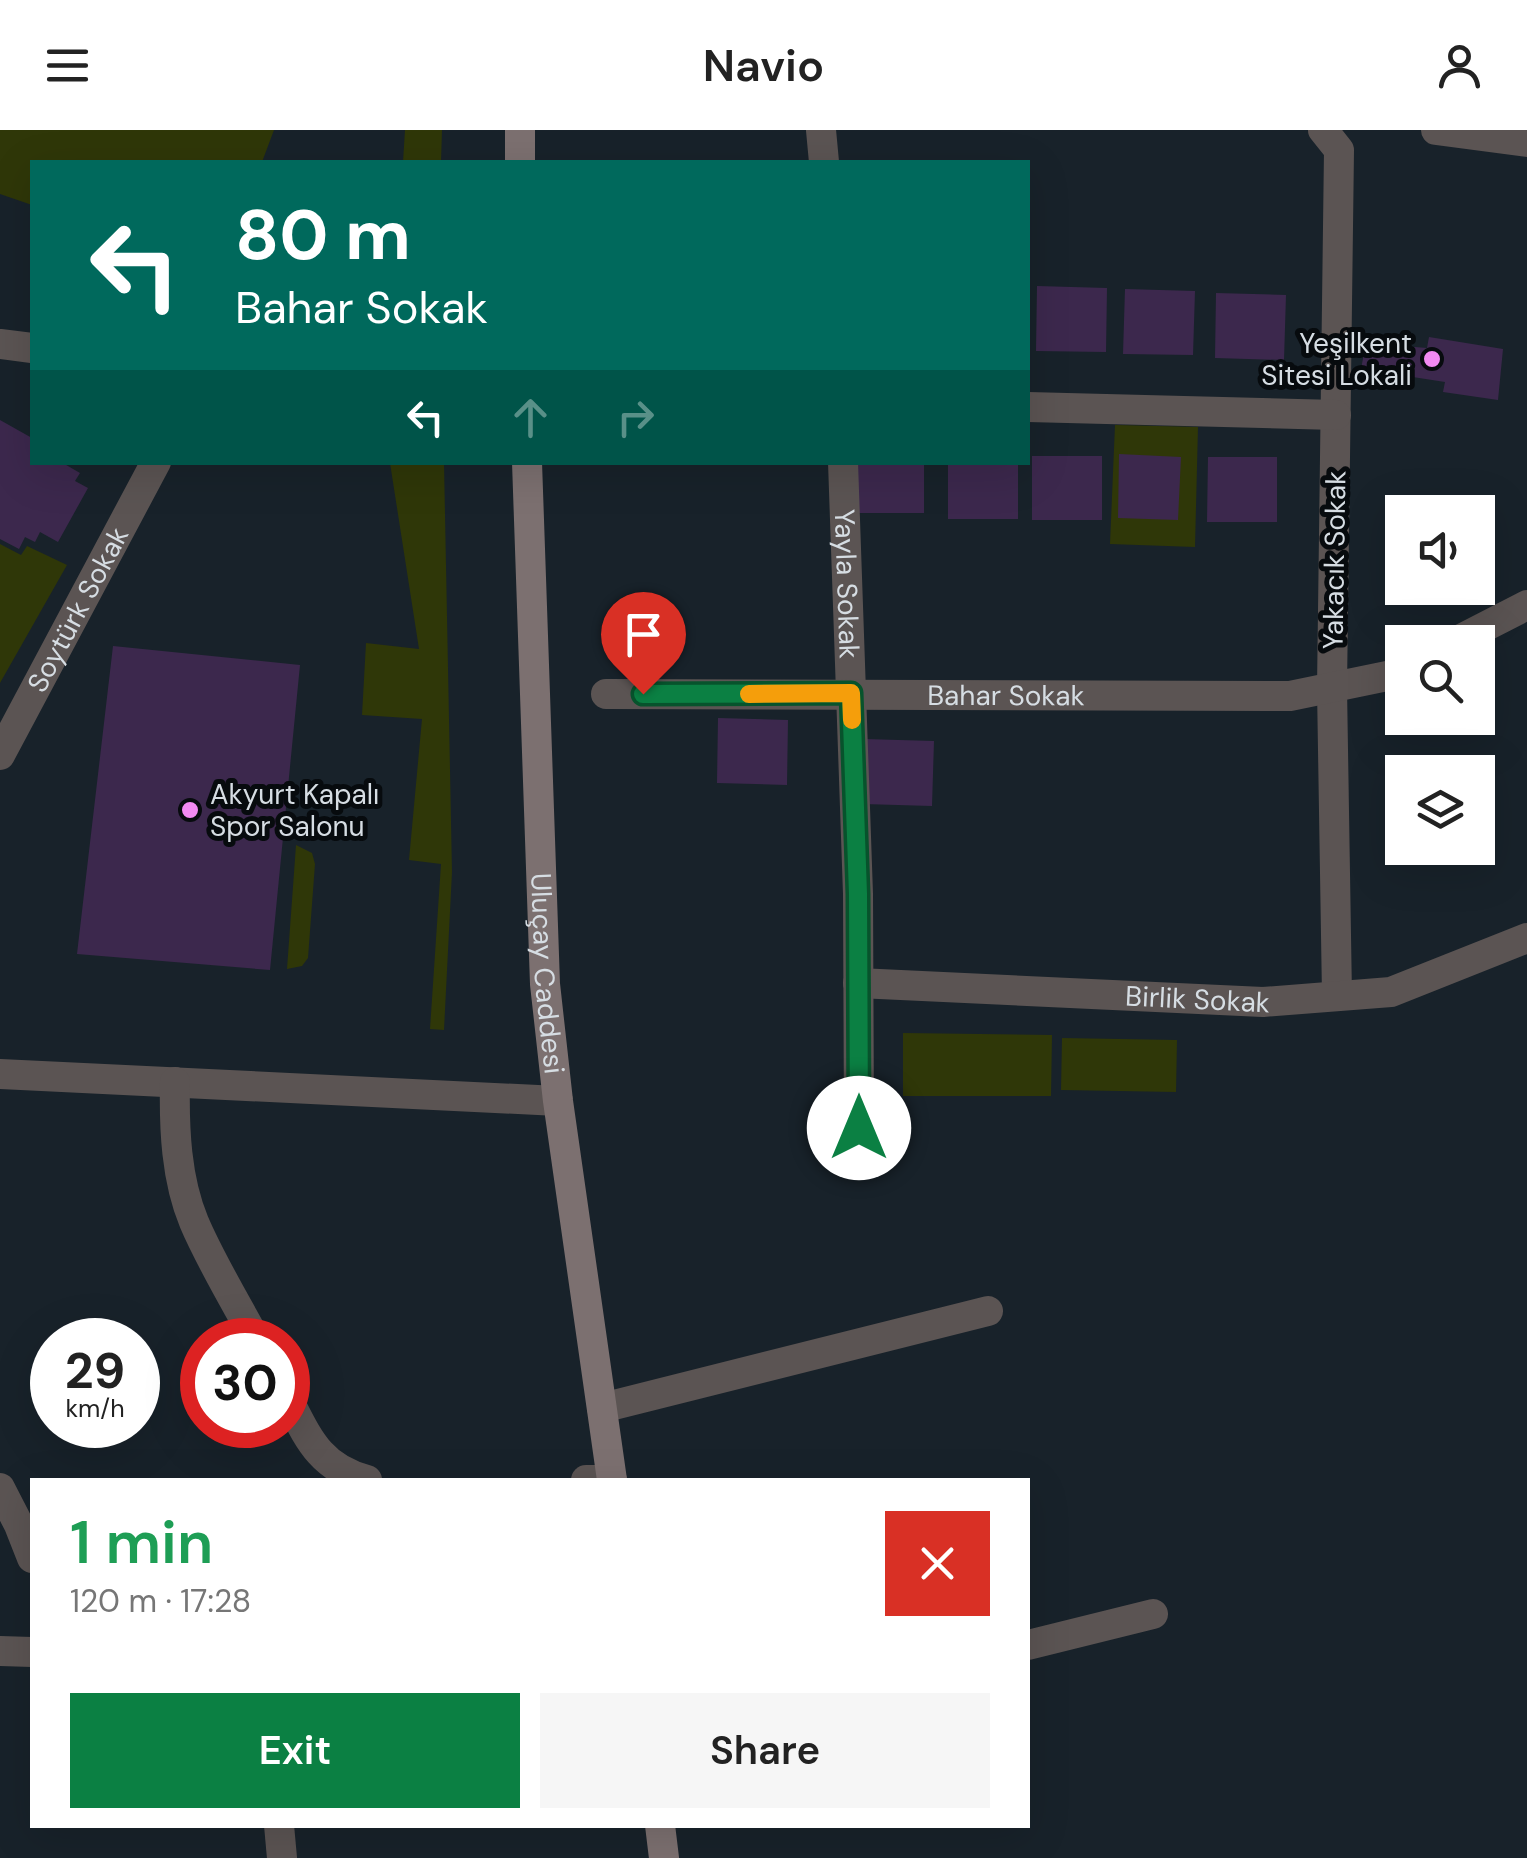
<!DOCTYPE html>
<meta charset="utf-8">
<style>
:root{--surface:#fff;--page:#f6f6f6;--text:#222;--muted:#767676;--accent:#0b8043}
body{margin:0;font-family:"DM Sans",sans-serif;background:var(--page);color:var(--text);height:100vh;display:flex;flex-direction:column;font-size:38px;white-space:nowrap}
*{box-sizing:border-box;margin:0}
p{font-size:32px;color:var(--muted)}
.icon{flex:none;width:55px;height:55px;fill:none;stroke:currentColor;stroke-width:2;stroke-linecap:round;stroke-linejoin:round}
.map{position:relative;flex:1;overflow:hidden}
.drawer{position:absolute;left:30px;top:1348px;width:1000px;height:350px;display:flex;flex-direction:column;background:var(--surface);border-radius:0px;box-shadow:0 10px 40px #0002}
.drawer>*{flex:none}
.top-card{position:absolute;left:30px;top:30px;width:1000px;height:305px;border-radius:0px;box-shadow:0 10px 40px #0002;background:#00695c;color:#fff;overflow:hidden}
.controls{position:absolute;left:1385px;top:365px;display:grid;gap:20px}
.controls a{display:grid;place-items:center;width:110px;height:110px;border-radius:0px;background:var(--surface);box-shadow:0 10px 40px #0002;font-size:50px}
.speed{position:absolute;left:30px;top:1188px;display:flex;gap:20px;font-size:50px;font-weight:700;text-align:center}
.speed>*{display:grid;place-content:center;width:130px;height:130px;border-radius:50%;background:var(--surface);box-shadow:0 10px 40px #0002;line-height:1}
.speed small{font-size:25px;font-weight:400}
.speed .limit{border:15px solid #d22;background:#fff;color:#111}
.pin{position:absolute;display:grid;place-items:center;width:85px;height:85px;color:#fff;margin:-102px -42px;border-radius:50% 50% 50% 0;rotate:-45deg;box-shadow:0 0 10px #0007}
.pin .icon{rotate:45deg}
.me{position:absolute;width:110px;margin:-55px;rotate:0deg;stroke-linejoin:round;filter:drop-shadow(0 0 8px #0008)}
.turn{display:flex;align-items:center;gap:35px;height:210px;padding:0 40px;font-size:45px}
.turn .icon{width:130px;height:130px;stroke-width:2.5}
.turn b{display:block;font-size:70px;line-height:85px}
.lanes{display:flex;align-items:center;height:95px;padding:0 40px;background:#0003;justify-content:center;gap:50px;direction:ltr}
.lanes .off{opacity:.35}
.round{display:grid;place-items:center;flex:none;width:105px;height:105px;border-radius:0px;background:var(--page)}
.head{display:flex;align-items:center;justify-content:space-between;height:170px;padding:0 40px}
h1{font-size:60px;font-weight:600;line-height:75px;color:#1e9e55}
.button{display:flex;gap:20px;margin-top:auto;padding:20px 40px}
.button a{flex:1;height:115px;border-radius:0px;background:var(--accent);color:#fff;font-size:40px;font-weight:600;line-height:115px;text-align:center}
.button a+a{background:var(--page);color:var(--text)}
header{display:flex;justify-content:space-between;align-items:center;height:130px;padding:0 40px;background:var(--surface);font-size:45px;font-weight:600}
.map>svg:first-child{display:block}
.green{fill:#2f3708}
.building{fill:#3c284d}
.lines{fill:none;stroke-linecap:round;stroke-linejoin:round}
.street{stroke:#5b5453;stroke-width:30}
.secondary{stroke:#7c7070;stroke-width:30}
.route-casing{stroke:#07532c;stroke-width:25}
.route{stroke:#0b8043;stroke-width:18}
.slow{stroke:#f59e0b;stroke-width:18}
.poi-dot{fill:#f28af2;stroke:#070b0e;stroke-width:4}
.labels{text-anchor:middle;stroke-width:10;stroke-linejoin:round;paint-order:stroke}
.poi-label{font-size:28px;fill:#d6dde3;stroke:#070b0e;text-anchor:end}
.street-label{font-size:28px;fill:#d6dde3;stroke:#070b0e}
</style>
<header><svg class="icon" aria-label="menu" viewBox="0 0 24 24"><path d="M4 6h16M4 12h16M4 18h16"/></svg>Navio<svg class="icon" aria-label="person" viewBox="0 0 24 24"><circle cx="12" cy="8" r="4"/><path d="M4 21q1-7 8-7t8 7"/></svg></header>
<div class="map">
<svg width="1527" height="1728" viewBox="0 0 1527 1728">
<rect width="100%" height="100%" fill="#18222a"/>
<path class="green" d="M0,0H274L262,32H32V75L0,64Z
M405,0H442L441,32H403Z
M1115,295L1198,297L1195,417L1110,414Z
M390,333H444L452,742L444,900L430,899L441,734L409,730L422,589L362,585L366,513L419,519Z
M0,414L21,425L27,416L67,435L0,553Z
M296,715L312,723L315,734L308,828L302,836L287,839Z
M903,903L1052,905L1051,966H903Z
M1062,908L1177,910L1176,962L1061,960Z"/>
<path class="building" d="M1037,156L1107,158L1106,222L1036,221Z
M1125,159L1195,161L1193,225L1123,224Z
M1216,163L1286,165L1284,230L1215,228Z
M1429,207L1503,219L1498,270L1443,262L1445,252L1361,239L1366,213L1427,218Z
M0,290L32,308V332H61L80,343L75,351L88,358L58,412L40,402L35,412L25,407L19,419L0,409Z
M1119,324L1181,327L1178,390L1118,388Z
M1032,326H1102V390H1032Z
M1208,327H1277V392H1207Z
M854,332H924V383H855Z
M948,332H1018V389H948Z
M113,516L300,535L270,840L77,824Z
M718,588L788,590L787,655L717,653Z
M864,609L934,611L932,676L863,674Z"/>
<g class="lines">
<g class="street">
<path d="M821,0L824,32"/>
<path d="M1323,0L1339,20L1332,558L1337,866"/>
<path d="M1436,0L1527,12"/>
<path d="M0,214L32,218"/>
<path d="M1028,277L1336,285"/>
<path id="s1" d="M843,332L858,764L859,998"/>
<path d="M1455,512L1527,475"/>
<path id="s2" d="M606,564L1290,566L1392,545L1402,540"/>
<path id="s3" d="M0,625L156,332"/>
<path id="s4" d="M858,853L1263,872L1391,862L1527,808"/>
<path d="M0,944L558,971"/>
<path d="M175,952C174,998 176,1049 194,1092C210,1130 236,1173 256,1210"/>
<path d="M288,1269C308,1308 320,1338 367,1350"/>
<path d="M602,1278L988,1181"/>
<path d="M586,1350H612"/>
<path d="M0,1358L19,1395L32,1428"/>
<path d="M1028,1515L1153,1484"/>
<path d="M0,1521L32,1522"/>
<path d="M279,1695L282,1728"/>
</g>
<g class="secondary">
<path d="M520,0V32"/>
<path id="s5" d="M527,332L545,854L558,971L612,1350"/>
<path d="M660,1695L664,1728"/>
</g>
</g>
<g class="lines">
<g class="route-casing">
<path id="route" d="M643,564L851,563L858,764L859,998"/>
</g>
<use href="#route" class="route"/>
<path class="slow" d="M749,564L851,563L852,590"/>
</g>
<g class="poi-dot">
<circle cx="1432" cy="229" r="10"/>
<circle cx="190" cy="680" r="10"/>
</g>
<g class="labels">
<g class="poi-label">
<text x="1412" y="223">Yeşilkent<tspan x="1412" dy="32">Sitesi Lokali</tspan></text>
<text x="210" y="674" text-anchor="start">Akyurt Kapalı<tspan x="210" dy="32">Spor Salonu</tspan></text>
</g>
<g class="street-label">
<text transform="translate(1334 430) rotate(-89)" y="10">Yakacık Sokak</text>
<text dy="10" stroke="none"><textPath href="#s1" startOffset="122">Yayla Sokak</textPath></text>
<text dy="10" stroke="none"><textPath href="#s3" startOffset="165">Soytürk Sokak</textPath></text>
<text dy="10" stroke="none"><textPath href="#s2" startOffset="400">Bahar Sokak</textPath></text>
<text dy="10" stroke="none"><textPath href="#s5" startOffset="512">Uluçay Caddesi</textPath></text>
<text dy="10" stroke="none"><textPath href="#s4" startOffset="340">Birlik Sokak</textPath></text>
</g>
</g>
</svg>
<div class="controls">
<a><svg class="icon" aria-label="sound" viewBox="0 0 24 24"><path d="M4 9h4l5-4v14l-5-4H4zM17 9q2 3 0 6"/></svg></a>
<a><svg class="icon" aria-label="search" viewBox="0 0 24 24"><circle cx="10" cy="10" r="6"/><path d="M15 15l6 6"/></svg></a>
<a><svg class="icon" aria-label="layers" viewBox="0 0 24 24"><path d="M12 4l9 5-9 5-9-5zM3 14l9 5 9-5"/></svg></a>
</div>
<div class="speed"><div>29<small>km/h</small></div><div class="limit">30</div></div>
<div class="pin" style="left:643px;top:564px;background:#d93025"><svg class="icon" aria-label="arrive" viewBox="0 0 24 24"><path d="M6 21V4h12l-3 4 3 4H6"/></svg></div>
<svg class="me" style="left:859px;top:998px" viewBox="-20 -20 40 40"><circle r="19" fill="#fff"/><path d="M0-13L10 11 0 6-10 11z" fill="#0b8043"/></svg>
<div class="top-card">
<div class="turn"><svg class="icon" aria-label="left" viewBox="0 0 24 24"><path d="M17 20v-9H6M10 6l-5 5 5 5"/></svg><div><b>80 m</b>Bahar Sokak</div></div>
<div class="lanes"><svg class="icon" aria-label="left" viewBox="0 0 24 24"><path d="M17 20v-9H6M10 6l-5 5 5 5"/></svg><svg class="icon off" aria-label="ahead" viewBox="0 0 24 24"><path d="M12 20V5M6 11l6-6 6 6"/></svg><svg class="icon off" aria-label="right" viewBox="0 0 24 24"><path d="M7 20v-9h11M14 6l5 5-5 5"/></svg></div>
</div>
<section class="drawer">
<div class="head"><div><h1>1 min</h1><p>120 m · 17:28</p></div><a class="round" style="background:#d93025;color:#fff"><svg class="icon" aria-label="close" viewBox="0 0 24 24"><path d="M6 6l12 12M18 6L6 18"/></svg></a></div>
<div class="button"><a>Exit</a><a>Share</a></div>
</section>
</div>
